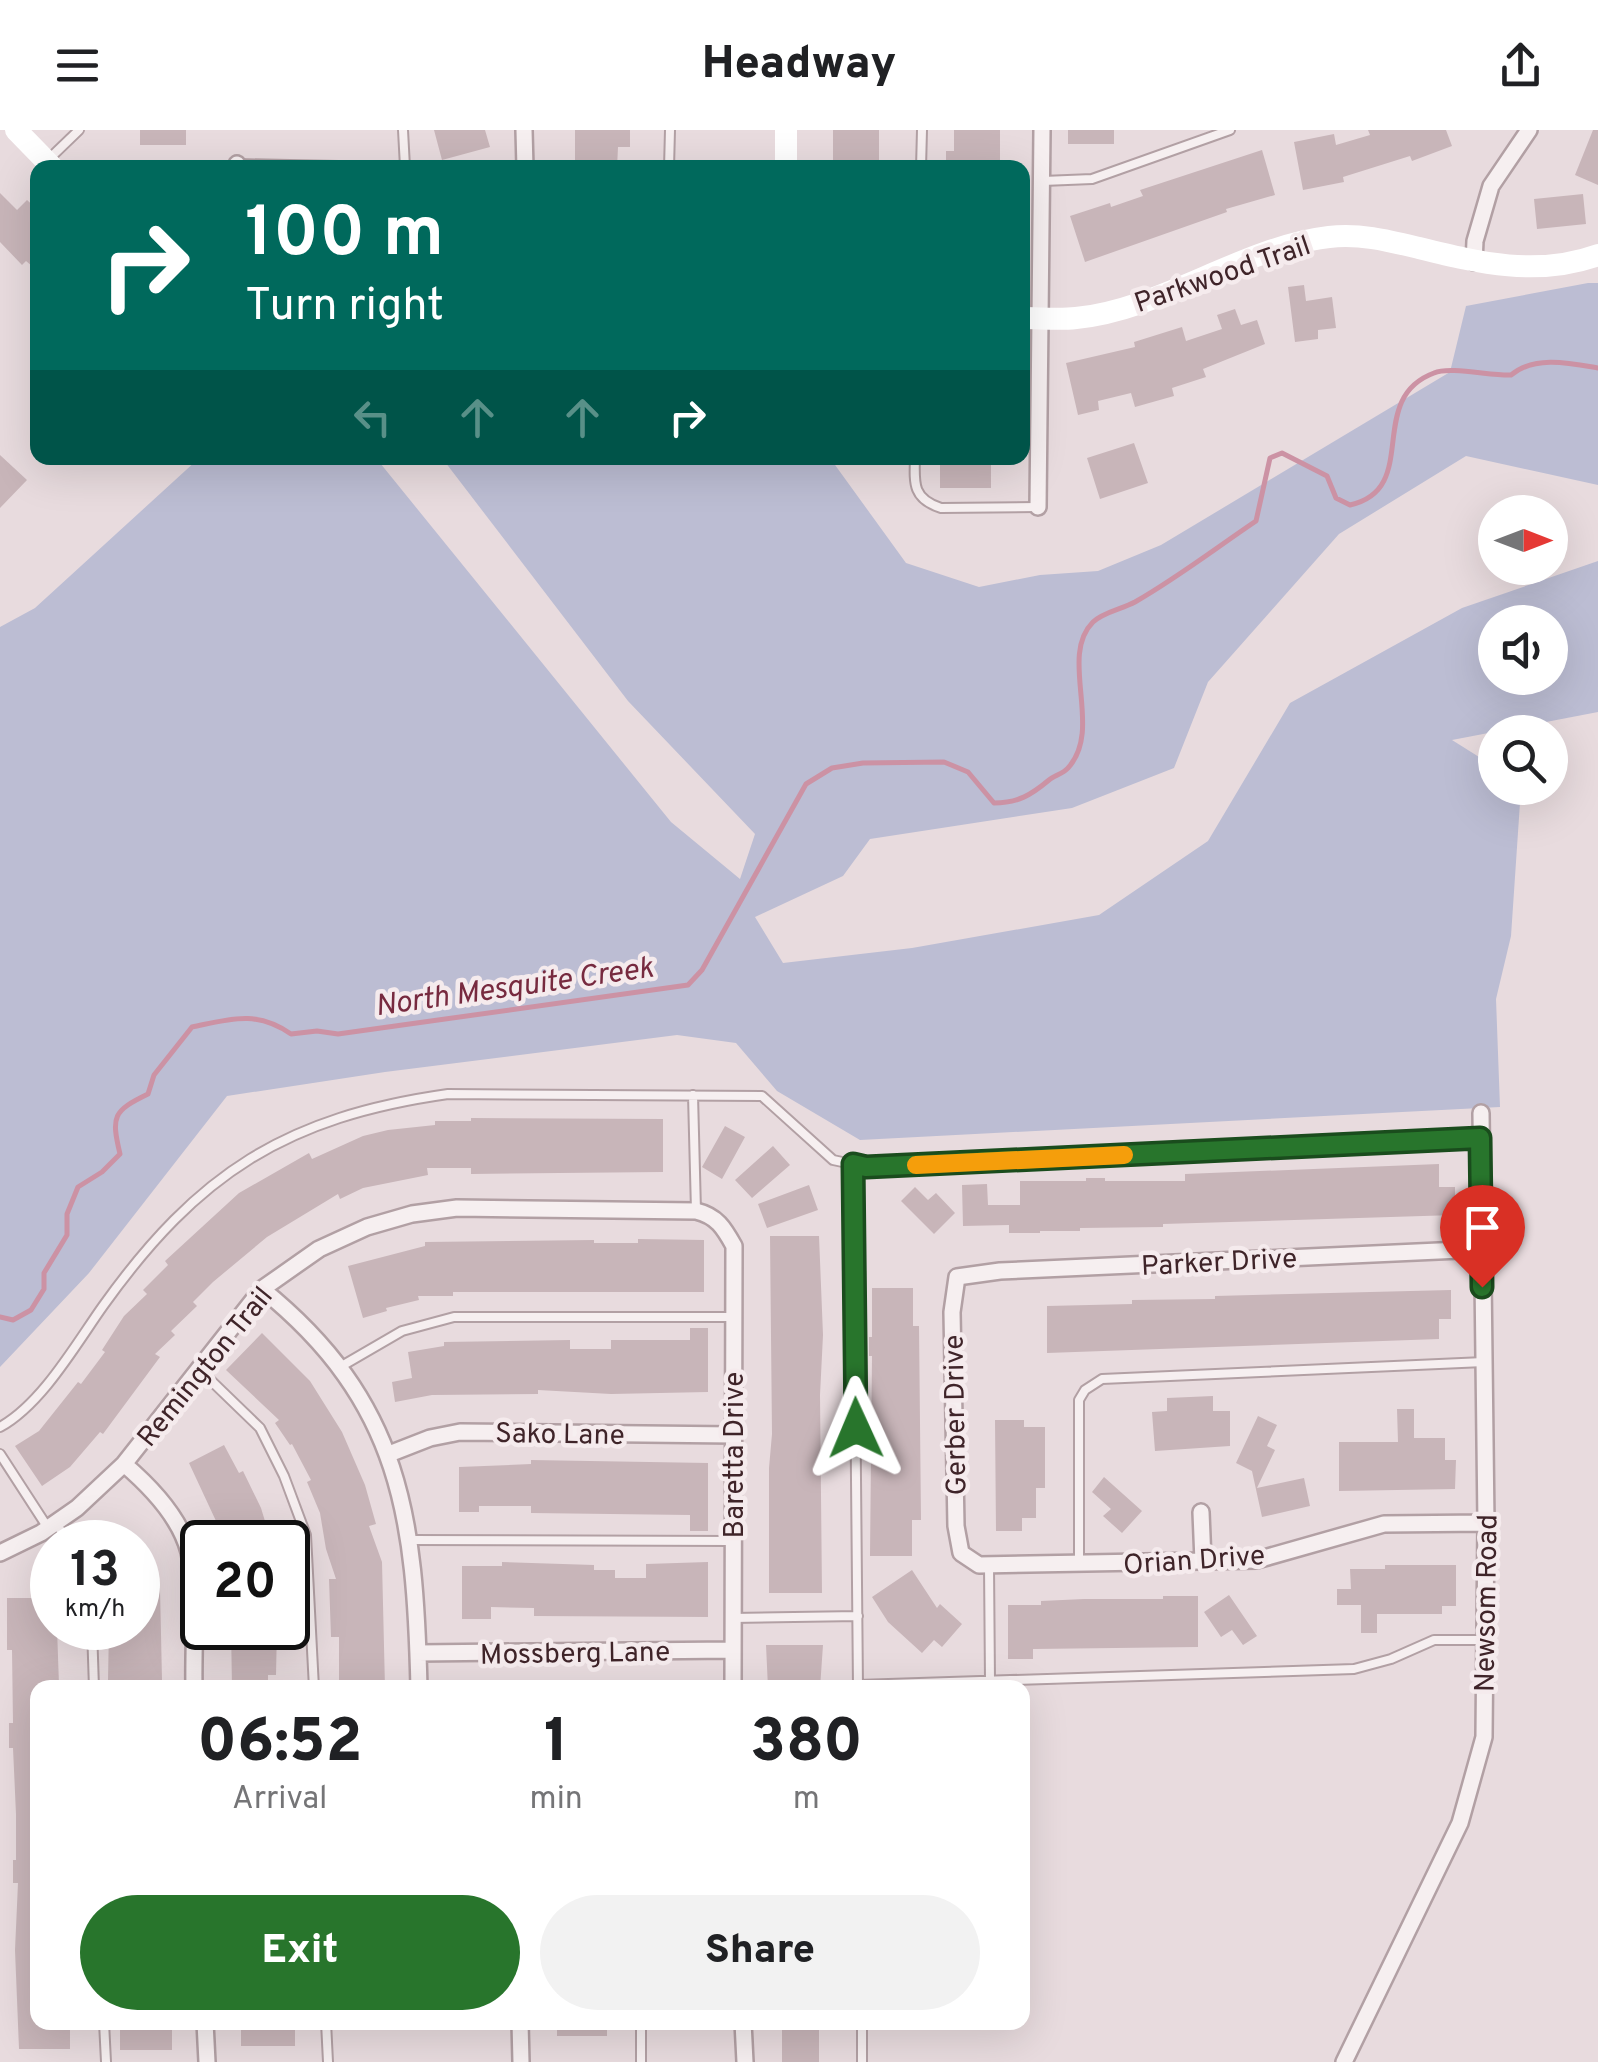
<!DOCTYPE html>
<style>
:root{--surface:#fff;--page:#f2f2f2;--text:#202124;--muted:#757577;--accent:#28752c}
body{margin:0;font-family:Overpass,sans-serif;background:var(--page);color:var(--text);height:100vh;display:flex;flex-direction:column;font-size:38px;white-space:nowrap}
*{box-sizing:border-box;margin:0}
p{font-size:32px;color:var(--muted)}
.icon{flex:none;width:55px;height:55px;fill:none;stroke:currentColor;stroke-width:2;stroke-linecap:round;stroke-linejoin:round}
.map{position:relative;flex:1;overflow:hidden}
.details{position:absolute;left:30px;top:1550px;width:1000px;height:350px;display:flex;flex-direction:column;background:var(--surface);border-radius:20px;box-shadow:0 10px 40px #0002}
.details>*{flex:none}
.top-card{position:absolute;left:30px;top:30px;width:1000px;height:305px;border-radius:20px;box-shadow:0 10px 40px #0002;background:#00695c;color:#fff;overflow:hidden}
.needle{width:65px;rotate:90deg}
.buttons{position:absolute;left:1478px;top:365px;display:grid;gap:20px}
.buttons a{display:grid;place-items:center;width:90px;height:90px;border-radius:50%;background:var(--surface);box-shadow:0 10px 40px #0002;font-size:50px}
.speed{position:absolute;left:30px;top:1390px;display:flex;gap:20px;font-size:50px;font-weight:700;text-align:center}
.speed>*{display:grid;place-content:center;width:130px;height:130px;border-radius:50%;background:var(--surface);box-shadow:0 10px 40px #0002;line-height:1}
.speed small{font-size:25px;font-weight:400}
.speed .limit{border:5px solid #111;border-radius:15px;background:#fff;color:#111}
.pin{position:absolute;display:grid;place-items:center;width:85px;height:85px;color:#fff;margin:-102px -42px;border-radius:50% 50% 50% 0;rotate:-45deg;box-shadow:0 0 10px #0007}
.pin .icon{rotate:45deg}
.me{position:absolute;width:110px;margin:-55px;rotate:359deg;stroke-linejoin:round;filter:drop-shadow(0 0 8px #0008)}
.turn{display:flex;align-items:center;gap:35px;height:210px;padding:0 50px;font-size:45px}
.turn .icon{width:130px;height:130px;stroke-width:2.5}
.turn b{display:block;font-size:70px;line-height:85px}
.lanes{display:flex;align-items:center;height:95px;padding:0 50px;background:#0003;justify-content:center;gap:50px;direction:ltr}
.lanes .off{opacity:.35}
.eta{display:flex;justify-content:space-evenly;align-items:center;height:170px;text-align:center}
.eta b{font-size:60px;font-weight:800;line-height:70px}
.button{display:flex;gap:20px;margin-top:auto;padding:20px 50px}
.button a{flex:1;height:115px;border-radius:60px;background:var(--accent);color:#fff;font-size:40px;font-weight:800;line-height:115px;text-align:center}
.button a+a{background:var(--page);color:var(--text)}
header{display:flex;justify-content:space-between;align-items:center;height:130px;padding:0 50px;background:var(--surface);font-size:45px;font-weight:800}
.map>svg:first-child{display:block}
.green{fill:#bcbdd3;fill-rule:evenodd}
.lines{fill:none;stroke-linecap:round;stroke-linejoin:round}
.stream{stroke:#cc92a4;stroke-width:5}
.building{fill:#c8b5b9}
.lane-casing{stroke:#b2a0a4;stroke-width:12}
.street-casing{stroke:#b2a0a4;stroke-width:20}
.lane{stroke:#f6eff0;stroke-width:8}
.street{stroke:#f6eff0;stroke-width:15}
.secondary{stroke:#fff;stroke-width:22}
.route-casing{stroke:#1a4c1d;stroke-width:25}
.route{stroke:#28752c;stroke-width:18}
.slow{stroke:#f59e0b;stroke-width:18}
.labels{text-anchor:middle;stroke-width:9;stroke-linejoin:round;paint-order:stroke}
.street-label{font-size:28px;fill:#3f2429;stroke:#f5ebed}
.water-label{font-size:30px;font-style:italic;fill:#772a3f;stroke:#f5ebed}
</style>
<header><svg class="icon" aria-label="menu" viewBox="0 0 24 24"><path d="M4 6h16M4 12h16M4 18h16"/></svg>Headway<svg class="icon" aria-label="share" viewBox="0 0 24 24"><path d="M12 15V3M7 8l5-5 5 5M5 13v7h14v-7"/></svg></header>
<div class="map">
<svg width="1598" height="1932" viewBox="0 0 1598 1932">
<rect width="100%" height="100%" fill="#e8dbde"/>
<path class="green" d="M1588,153H1598V355L1466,326L1339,404L1208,552L1174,638L1072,678L870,709L843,746L755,787L783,833L912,818L1099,785L1208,711L1290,573L1462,478L1598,431V582L1452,610L1495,637V658H1521L1511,806L1496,869L1500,977L860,1010L777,961L736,913L677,905L385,942L227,966L89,1143L0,1237V497L35,478L197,330L376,328L671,692L740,749L755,704L628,571L442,328H830L906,433L979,457L1040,445L1098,441L1161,415L1450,242L1466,176ZM1495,492H1550V548H1495Z"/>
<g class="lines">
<path class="stream" d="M0,1187L13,1190L31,1180L44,1159V1143L67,1105V1084L78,1057L102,1042L120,1024C111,986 113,981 148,964L154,945L192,897C231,889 256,880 291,904L317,901L338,904L688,855L702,840L806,654L832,638L863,633L944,632L968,642L994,673C1018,673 1031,665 1049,650C1054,646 1064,643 1068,638C1104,599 1058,527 1093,492C1103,482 1122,479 1135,472C1177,448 1216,418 1256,391L1270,328L1282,323L1327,346L1336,368L1350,375C1422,359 1364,269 1434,243C1450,236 1491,246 1511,245C1535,225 1570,233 1598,238"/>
</g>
<path class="building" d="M140,0H186V15H140Z
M434,0H485L490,17L442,30Z
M575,0H630V17H618L617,38H575Z
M833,0H879V36H833Z
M954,0H1000V38H946V21H954Z
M1068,0H1114V14H1068Z
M1368,0H1446L1452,16L1412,31L1410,26L1343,47L1344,52L1303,60L1294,12L1334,4L1336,15L1370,5Z
M1593,0H1598V55L1575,45Z
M1262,20L1275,65L1226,79L1227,82L1085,132L1070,86L1110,73L1111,77L1143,66L1140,60Z
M0,63L17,80L27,70L38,80V141L26,131L22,135L0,112Z
M1583,64L1586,94L1537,99L1534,69Z
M1304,155L1306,171L1332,167L1336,198L1318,200V209L1295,212L1288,157Z
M1235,179L1241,195L1257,190L1265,214L1203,239L1206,247L1172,258L1174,266L1135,277L1131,263L1098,271L1099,280L1078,285L1066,233L1135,217L1134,212L1182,197L1186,211L1222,199L1217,185Z
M1134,313L1148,353L1100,369L1087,328Z
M0,325L27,350L0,378Z
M940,328H991V358H940Z
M471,988L663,989V1042L471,1044V1038H427L428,1045L363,1058L340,1069L338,1064L267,1107L213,1152L193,1172L197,1176L171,1201L175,1205L155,1224L160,1227L103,1304L100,1302L70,1337L42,1356L15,1316L39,1301L78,1252L81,1254L105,1222L102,1220L124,1186L147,1164L143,1160L168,1135L165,1131L239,1063L309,1023L312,1029L363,1006L388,1000L435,995V991H471Z
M725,996L745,1007L722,1049L702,1037Z
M773,1016L790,1035L752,1068L735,1050Z
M1439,1034V1057H1455V1085L1163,1094V1097L1080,1098V1101H1040V1103H1009V1095L963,1096L962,1055L987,1054L988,1075H1020V1051H1086V1048H1105V1051H1185V1044Z
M809,1055L818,1080L767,1098L758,1074Z
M915,1057L928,1070L936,1063L955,1083L934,1104L901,1071Z
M770,1106H819L823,1205L820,1265L822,1463H769V1338L772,1304Z
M638,1109L704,1110V1162H453V1166H418L419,1170L386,1178L387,1181L363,1188L348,1136L425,1116V1112L594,1110V1113H638Z
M872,1158H913V1196H919L921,1390H912V1426H870L872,1226H869V1207H872Z
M1451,1160V1189H1439V1209L1047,1223V1176L1132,1174V1170L1215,1169V1166Z
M690,1198H708V1262L611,1264L538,1260V1264L432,1265L395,1272L392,1252L412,1248L408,1222L444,1216V1212L570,1210V1219H611V1210H690Z
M262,1203L310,1251L342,1302L365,1355L376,1394L369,1396L382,1432L385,1558H339V1507H331L329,1449H336L326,1419L320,1383L307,1352L311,1350L292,1314L290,1315L275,1293L279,1290L226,1240Z
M1213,1266V1281H1230V1316L1155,1321L1152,1282L1167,1281V1268Z
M1397,1279H1414V1308H1445V1330H1456L1455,1359L1339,1361V1312H1398Z
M1258,1286L1277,1295L1267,1316L1275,1320L1257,1358L1304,1348L1310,1376L1262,1387L1252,1341L1236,1333Z
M995,1290H1024V1297H1045V1358H1036V1388H1022V1401H996Z
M224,1315L239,1343L243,1341L261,1378L268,1401L230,1412H220L214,1392L216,1391L189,1333Z
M531,1330L708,1333V1401H690V1385L531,1383V1376H479V1382H459V1337L531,1334Z
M1104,1347L1142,1381L1122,1403L1103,1386L1111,1379L1092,1362Z
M502,1432L594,1435V1440H615V1448H646V1434L708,1432V1487L534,1486V1478L491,1477V1489H462V1436H502Z
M1385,1435H1456V1476H1442V1484H1377V1503H1361V1475H1337V1459H1351L1350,1439H1385Z
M912,1440L937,1478L940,1474L962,1494L942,1517L934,1510L922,1523L888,1492L872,1467Z
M138,1458H160L162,1550H108L109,1498H138Z
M1229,1465L1257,1506L1243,1515L1232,1500L1221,1507L1204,1482Z
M1163,1466H1198V1517L1033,1519V1529H1008V1475H1041V1471L1084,1469H1163Z
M7,1468H50V1496L57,1498L59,1555H38V1893H70V1919H19L15,1820L18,1753H13V1730H16V1684L13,1618H9V1593H13L12,1520H7Z
M231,1498H277L276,1545H268V1558H232Z
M766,1515H823L820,1558H768Z
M241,1892H295V1916H241Z
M557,1892H607V1906H557Z
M782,1892H819V1932H782Z
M120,1898H172V1920H120Z"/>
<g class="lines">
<g class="lane-casing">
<path id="lane" d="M403,0L405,37
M50,28L79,0
M237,34L435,38
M669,38L670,0
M921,38L922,0
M1043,51L1092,49L1230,0
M915,328C914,354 913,369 941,378L1038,377
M693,965L696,1081
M853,1034L858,1558
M340,1237L402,1201L454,1187H734
M199,1239L260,1298L284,1346L306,1405L314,1558
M0,1297C42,1274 76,1214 103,1176C198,1043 286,987 448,964L762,966L833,1030L866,1037L1480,1008
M0,1324L48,1398
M55,1393L70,1412
M409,1410L733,1411
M1079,1435V1270L1085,1260L1102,1249L1484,1232
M989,1436L990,1551
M732,1488L858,1486
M92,1498L94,1558
M858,1555L1354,1539L1391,1529L1434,1510H1483
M104,1892L106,1932
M326,1892L328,1932
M862,1892V1932
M641,1932V1892"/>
</g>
<g class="street-casing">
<path id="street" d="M524,0L525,38
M236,38L237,34
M1474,132L1475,111L1491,56L1529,0
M1038,377L1042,0
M1482,1119L1000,1141L957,1147L952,1182L956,1396L961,1423L979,1435L1257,1430L1384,1394L1486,1393
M262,1159C402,1272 415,1388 419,1558
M389,1324L430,1308L460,1302L734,1305
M124,1334C151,1357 180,1387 189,1422C198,1462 193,1516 194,1558
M1201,1382L1203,1431
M0,1423L41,1403L77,1378L124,1334L262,1159L319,1119L367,1097L412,1084L457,1078L696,1081C717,1086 724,1098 734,1116L733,1558
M418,1523L732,1520
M205,1892L207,1932
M520,1892L521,1932
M743,1892L745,1932
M1344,1932L1460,1693L1484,1607L1486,1393L1481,983"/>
</g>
<use href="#lane" class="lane"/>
<use href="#street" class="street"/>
<path class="secondary" d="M16,0L53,38
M786,38V0
M1022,188C1040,188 1058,190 1076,188C1161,180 1243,117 1329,107C1359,103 1390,111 1419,118C1480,133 1537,147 1598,125"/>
</g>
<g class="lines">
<g class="route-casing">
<path id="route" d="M856,1298L853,1034L866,1037L1480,1008L1482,1157"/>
</g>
<use href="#route" class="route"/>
<path class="slow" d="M916,1035L1124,1025"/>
</g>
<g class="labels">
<g class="street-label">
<text transform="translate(1222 143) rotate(-19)" y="10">Parkwood Trail</text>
<text transform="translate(1219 1131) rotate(-3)" y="10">Parker Drive</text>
<text transform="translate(204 1236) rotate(-51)" y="10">Remington Trail</text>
<text transform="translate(954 1285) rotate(-91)" y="10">Gerber Drive</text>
<text transform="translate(560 1303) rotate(1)" y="10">Sako Lane</text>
<text transform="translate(733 1325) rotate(-90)" y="10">Baretta Drive</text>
<text transform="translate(1194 1429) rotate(-4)" y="10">Orian Drive</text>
<text transform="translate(1485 1473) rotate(-89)" y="10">Newsom Road</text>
<text transform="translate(575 1522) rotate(-1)" y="10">Mossberg Lane</text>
</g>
<g class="water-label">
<text transform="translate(514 856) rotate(-8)" y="10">North Mesquite Creek</text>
</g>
</g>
</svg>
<div class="buttons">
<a><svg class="needle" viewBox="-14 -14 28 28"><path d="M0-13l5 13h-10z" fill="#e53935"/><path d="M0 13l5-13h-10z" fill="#757577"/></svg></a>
<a><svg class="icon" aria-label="sound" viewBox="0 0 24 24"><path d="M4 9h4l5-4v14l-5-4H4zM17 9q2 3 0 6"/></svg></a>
<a><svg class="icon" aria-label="search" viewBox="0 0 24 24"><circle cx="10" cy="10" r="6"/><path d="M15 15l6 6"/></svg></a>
</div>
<div class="speed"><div>13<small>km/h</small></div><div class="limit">20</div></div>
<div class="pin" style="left:1482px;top:1157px;background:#d93025"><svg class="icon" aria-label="arrive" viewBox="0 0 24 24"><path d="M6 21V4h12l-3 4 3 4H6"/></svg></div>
<svg class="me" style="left:856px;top:1298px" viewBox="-20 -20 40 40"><path d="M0-17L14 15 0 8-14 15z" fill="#28752c" stroke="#fff" stroke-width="4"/></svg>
<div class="top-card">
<div class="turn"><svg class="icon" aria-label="right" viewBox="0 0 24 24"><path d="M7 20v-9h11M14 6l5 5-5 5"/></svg><div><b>100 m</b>Turn right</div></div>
<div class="lanes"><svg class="icon off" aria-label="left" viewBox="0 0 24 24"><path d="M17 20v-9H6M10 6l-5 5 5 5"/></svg><svg class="icon off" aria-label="ahead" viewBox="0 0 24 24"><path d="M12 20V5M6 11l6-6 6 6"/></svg><svg class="icon off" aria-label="ahead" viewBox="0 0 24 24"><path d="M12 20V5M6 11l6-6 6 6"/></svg><svg class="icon" aria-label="right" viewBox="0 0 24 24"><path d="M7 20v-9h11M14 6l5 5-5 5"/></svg></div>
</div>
<section class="details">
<div class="eta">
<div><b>06:52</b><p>Arrival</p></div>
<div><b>1</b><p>min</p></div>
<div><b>380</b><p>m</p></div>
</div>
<div class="button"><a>Exit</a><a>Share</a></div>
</section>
</div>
